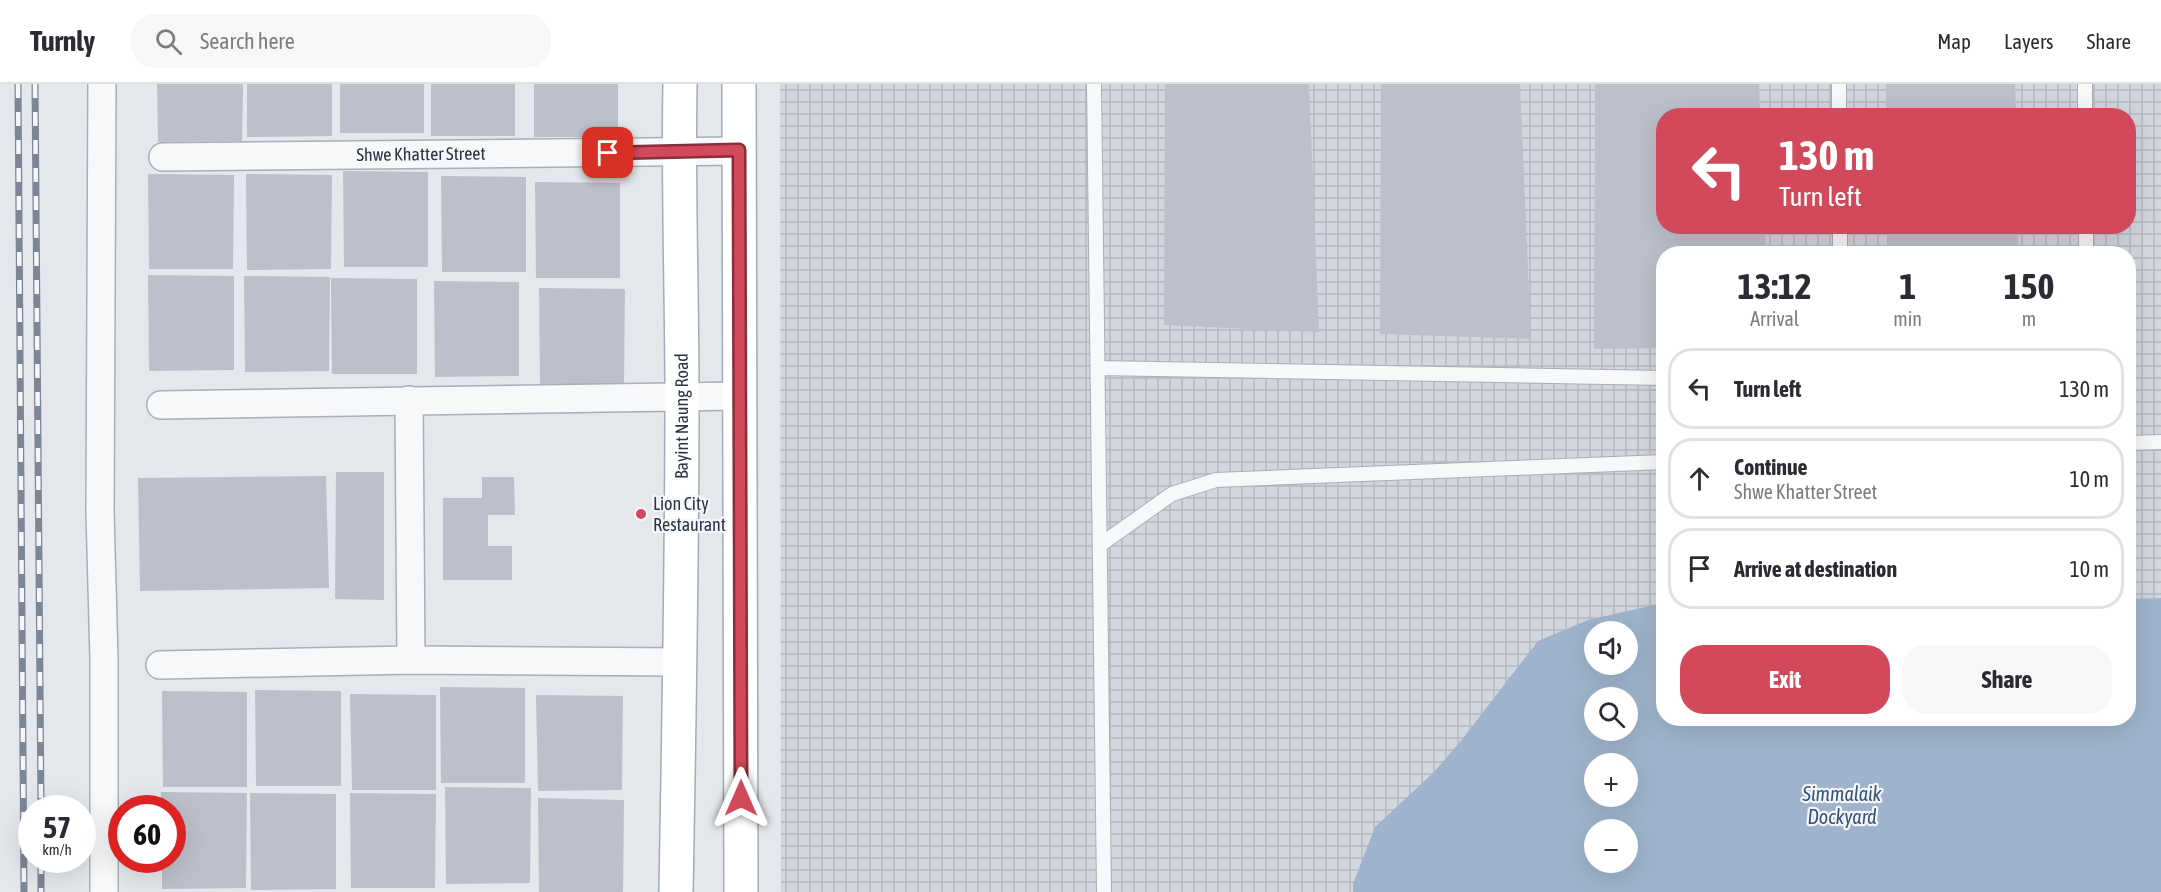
<!DOCTYPE html>
<meta charset="utf-8">
<style>
:root{--surface:#fff;--page:#f7f7f7;--text:#2b2b33;--muted:#7c7c81;--line:#e1e1e2;--accent:#d1495b}
body{margin:0;font-family:"Asap Condensed",sans-serif;background:var(--page);color:var(--text);height:100vh;display:flex;flex-direction:column;font-size:22px;white-space:nowrap}
*{box-sizing:border-box;margin:0}
p{font-size:20px;color:var(--muted)}
.icon{flex:none;width:33px;height:33px;fill:none;stroke:currentColor;stroke-width:2;stroke-linecap:round;stroke-linejoin:round}
.map{position:relative;flex:1;overflow:hidden}
.panel{position:absolute;left:1656px;top:162px;width:480px;height:480px;display:flex;flex-direction:column;background:var(--surface);border-radius:24px;box-shadow:0 6px 24px #0002}
.panel>*{flex:none}
.hud{position:absolute;left:1656px;top:24px;width:480px;height:126px;border-radius:24px;box-shadow:0 6px 24px #0002;background:#d1495b;color:#fff;overflow:hidden}
.controls{position:absolute;left:1584px;top:537px;display:grid;gap:12px}
.controls a{display:grid;place-items:center;width:54px;height:54px;border-radius:50%;background:var(--surface);box-shadow:0 6px 24px #0002;font-size:30px}
.speed{position:absolute;left:18px;top:711px;display:flex;gap:12px;font-size:30px;font-weight:700;text-align:center}
.speed>*{display:grid;place-content:center;width:78px;height:78px;border-radius:50%;background:var(--surface);box-shadow:0 6px 24px #0002;line-height:1}
.speed small{font-size:15px;font-weight:400}
.speed .limit{border:9px solid #d22;background:#fff;color:#111}
.pin{position:absolute;display:grid;place-items:center;width:51px;height:51px;color:#fff;margin:-26px;border-radius:12px;box-shadow:0 3px 9px #0006}
.me{position:absolute;width:66px;margin:-33px;rotate:0deg;stroke-linejoin:round;filter:drop-shadow(0 0 4px #0008)}
.turn{display:flex;align-items:center;gap:21px;height:126px;padding:0 24px;font-size:27px}
.turn .icon{width:78px;height:78px;stroke-width:2.5}
.turn b{display:block;font-size:42px;line-height:51px}
.eta{display:flex;justify-content:space-evenly;align-items:center;height:102px;text-align:center}
.eta b{font-size:36px;font-weight:700;line-height:42px}
.button{display:flex;gap:12px;margin-top:auto;padding:12px 24px}
.button a{flex:1;height:69px;border-radius:24px;background:var(--accent);color:#fff;font-size:24px;font-weight:700;line-height:69px;text-align:center}
.button a+a{background:var(--page);color:var(--text)}
ul{padding:0;list-style:none}
li{display:flex;align-items:center;gap:18px;height:81px;margin:0 12px 9px;padding:0 12px;border:3px solid var(--line);border-radius:24px}
li div{flex:1}
li b{display:block;font-size:22px}
li em{font-style:normal}
header{display:flex;align-items:center;gap:36px;box-sizing:border-box;height:84px;padding:0 30px;background:var(--surface);border-bottom:2px solid var(--line)}
header strong{font-size:28px}
nav{display:flex;gap:33px;margin-inline-start:auto;font-size:21px}
.search{width:420px;height:54px;background:var(--page);display:flex;align-items:center;gap:15px;box-sizing:border-box;padding:0 21px;border-radius:24px;color:var(--muted);font-size:22px}
.map>svg:first-child{display:block}
.industrial{fill:url(#industrial-grid);fill-rule:evenodd}
.water{fill:#9fb4cc;fill-rule:evenodd}
.building{fill:#bbc0ca}
.lines{fill:none;stroke-linecap:round;stroke-linejoin:round}
.service-casing{stroke:#a9aeb7;stroke-width:16}
.minor-casing{stroke:#a9aeb7;stroke-width:30}
.primary-casing{stroke:#a3abb8;stroke-width:36}
.service{stroke:#f7f8fa;stroke-width:14}
.minor{stroke:#f7f8fa;stroke-width:27}
.primary{stroke:#fff;stroke-width:33}
.rail-casing{stroke:#7d8696;stroke-width:7}
.rail{stroke:#f4f6f9;stroke-width:4.5;stroke-dasharray:14;stroke-linecap:butt}
.route-casing{stroke:#882f3b;stroke-width:15}
.route{stroke:#d1495b;stroke-width:10}
.poi-dot{fill:#d1495b;stroke:#f4f6f9;stroke-width:2}
.labels{text-anchor:middle;stroke-width:4.5;stroke-linejoin:round;paint-order:stroke}
.street-label{font-size:18px;fill:#2b3445;stroke:#f4f6f9}
.poi-label{font-size:18px;fill:#2b3445;stroke:#f4f6f9;text-anchor:start}
.water-label{font-size:20px;font-style:italic;fill:#34527a;stroke:#f4f6f9}
</style>
<header>
<strong>Turnly</strong>
<div class="search"><svg class="icon" aria-label="search" viewBox="0 0 24 24"><circle cx="10" cy="10" r="6"/><path d="M15 15l6 6"/></svg>Search here</div>
<nav><a>Map</a><a>Layers</a><a>Share</a></nav>
</header>
<div class="map">
<svg width="2161" height="808" viewBox="0 0 2161 808">
<defs>
<pattern id="industrial-grid" width="8" height="8" patternUnits="userSpaceOnUse" patternTransform="scale(1.5)"><rect width="8" height="8" fill="#d2d6de"/><path d="M0 4h8M4 0v8" fill="none" stroke="#b4b8c0"/></pattern>
</defs>
<rect width="100%" height="100%" fill="#e4e7ec"/>
<path class="industrial" d="M780,0H2161V808H781ZM1664,32H2128V142H1664ZM1664,170H2128V634H1664ZM1594,548H1628V580H1594ZM1594,614H1628V646H1594ZM1594,680H1628V712H1594ZM1594,746H1628V778H1594Z"/>
<path class="water" d="M2161,514V808H1353V800L1375,743L1434,688L1460,658L1538,557L1588,536L1663,519L1664,634H2128L2129,515ZM1594,548H1628V580H1594ZM1594,614H1628V646H1594ZM1594,680H1628V712H1594ZM1594,746H1628V778H1594Z"/>
<path class="building" d="M157,0H243L242,57L158,58Z
M247,0H332V52L247,53Z
M340,0H424V49H340Z
M431,0H515V52H431Z
M534,0H618V53H534Z
M1165,0H1309L1319,248L1164,241Z
M1381,0H1520L1531,255L1380,250Z
M1595,0H1759L1760,32H1664V142H1765L1766,170H1664V264L1594,265Z
M1886,0H2015L2016,32H1886Z
M343,87L428,88V183H344Z
M148,90L234,91L233,185H149Z
M246,90L332,91L331,185L247,186Z
M441,92L526,93V188H442Z
M535,98L620,99V194H536Z
M1887,142H2018V170H1887Z
M148,191L234,192V286L149,287Z
M244,192L330,193L329,287L245,288Z
M331,194L417,195V290H332Z
M434,197L519,198V292L435,293Z
M539,204L625,205L624,300H540Z
M336,388H384V516L335,515Z
M326,392L329,504L140,507L138,394Z
M482,393H514L515,431H488V462H512V496H443V414H482Z
M440,603L525,604V699H441Z
M255,606L341,607V702H256Z
M162,607L247,608V703H163Z
M350,610L436,611V706H352Z
M536,611L623,612L622,706L538,707Z
M445,703L531,704L530,799L446,800Z
M161,708L247,709L246,804L162,805V776H172V724H161Z
M250,709L336,710V805L251,806Z
M350,709L436,710L435,804H351Z
M538,714L624,716L623,808H539Z"/>
<g class="lines">
<g class="service-casing">
<path id="service" d="M1094,0L1104,808
M1839,0V32
M2085,0V32
M1840,142V170
M2086,142V170
M1098,284L1664,294
M2128,359L2161,358
M1100,461L1172,410L1216,396L1664,378"/>
</g>
<g class="minor-casing">
<g id="minor">
<path d="M102,0L100,428L104,575V808"/>
<path id="s1" d="M163,73L739,67"/>
<path d="M409,316L411,576"/>
<path d="M161,321L740,312"/>
<path d="M160,581L411,576L680,578"/>
</g>
</g>
<g class="primary-casing">
<g id="primary">
<path d="M739,0L741,808"/>
<path id="s2" d="M676,808C679,643 682,478 682,313C682,209 678,104 680,0"/>
</g>
</g>
<use href="#service" class="service"/>
<use href="#minor" class="minor"/>
<use href="#primary" class="primary"/>
<g class="rail-casing">
<path id="rail" d="M18,0L24,808
M35,0L41,724
M41,776V808"/>
</g>
<use href="#rail" class="rail"/>
</g>
<g class="lines">
<g class="route-casing">
<path id="route" d="M608,69L739,66L741,714"/>
</g>
<use href="#route" class="route"/>
</g>
<circle class="poi-dot" cx="641" cy="430" r="6"/>
<g class="labels">
<g class="street-label">
<text dy="6" stroke="none"><textPath href="#s1" startOffset="258">Shwe Khatter Street</textPath></text>
<text dy="6" stroke="none"><textPath href="#s2" startOffset="476">Bayint Naung Road</textPath></text>
</g>
<g class="poi-label">
<text x="653" y="426">Lion City<tspan x="653" dy="21">Restaurant</tspan></text>
</g>
<g class="water-label">
<text x="1842" y="717">Simmalaik<tspan x="1842" dy="23">Dockyard</tspan></text>
</g>
</g>
</svg>
<div class="controls">
<a><svg class="icon" aria-label="sound" viewBox="0 0 24 24"><path d="M4 9h4l5-4v14l-5-4H4zM17 9q2 3 0 6"/></svg></a>
<a><svg class="icon" aria-label="search" viewBox="0 0 24 24"><circle cx="10" cy="10" r="6"/><path d="M15 15l6 6"/></svg></a>
<a>+</a>
<a>−</a>
</div>
<div class="speed"><div>57<small>km/h</small></div><div class="limit">60</div></div>
<div class="pin" style="left:608px;top:69px;background:#d93025"><svg class="icon" aria-label="arrive" viewBox="0 0 24 24"><path d="M6 21V4h12l-3 4 3 4H6"/></svg></div>
<svg class="me" style="left:741px;top:714px" viewBox="-20 -20 40 40"><path d="M0-17L14 15 0 8-14 15z" fill="#d1495b" stroke="#fff" stroke-width="4"/></svg>
<div class="hud">
<div class="turn"><svg class="icon" aria-label="left" viewBox="0 0 24 24"><path d="M17 20v-9H6M10 6l-5 5 5 5"/></svg><div><b>130 m</b>Turn left</div></div>
</div>
<section class="panel">
<div class="eta">
<div><b>13:12</b><p>Arrival</p></div>
<div><b>1</b><p>min</p></div>
<div><b>150</b><p>m</p></div>
</div>
<ul>
<li><svg class="icon" aria-label="left" viewBox="0 0 24 24"><path d="M17 20v-9H6M10 6l-5 5 5 5"/></svg><div><b>Turn left</b></div><em>130 m</em></li>
<li><svg class="icon" aria-label="ahead" viewBox="0 0 24 24"><path d="M12 20V5M6 11l6-6 6 6"/></svg><div><b>Continue</b><p>Shwe Khatter Street</p></div><em>10 m</em></li>
<li><svg class="icon" aria-label="arrive" viewBox="0 0 24 24"><path d="M6 21V4h12l-3 4 3 4H6"/></svg><div><b>Arrive at destination</b></div><em>10 m</em></li>
</ul>
<div class="button"><a>Exit</a><a>Share</a></div>
</section>
</div>
